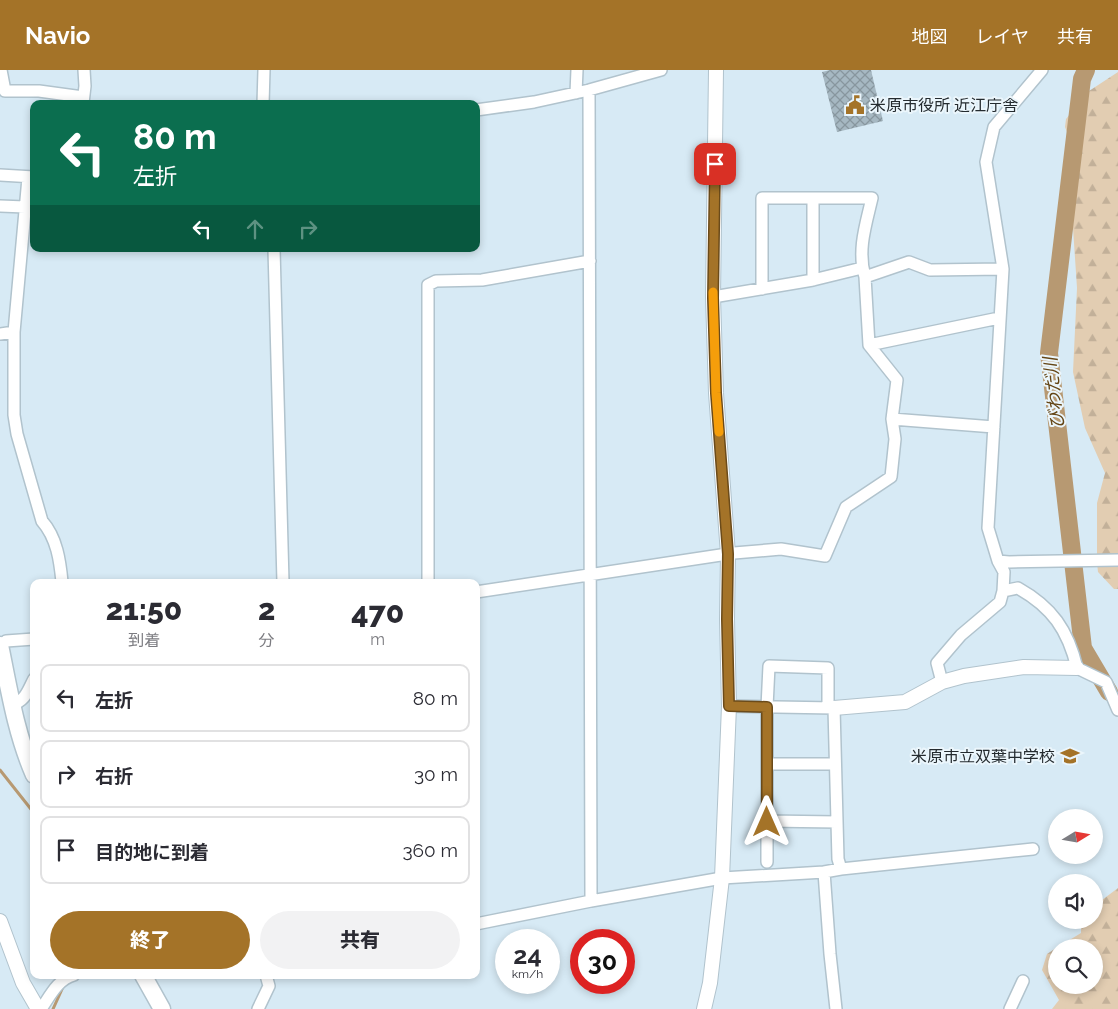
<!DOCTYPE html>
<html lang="ja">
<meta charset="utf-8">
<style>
:root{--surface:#fff;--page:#f2f2f3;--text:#2b2b33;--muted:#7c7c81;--line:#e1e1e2;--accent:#a47328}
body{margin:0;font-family:Raleway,"Noto Sans JP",sans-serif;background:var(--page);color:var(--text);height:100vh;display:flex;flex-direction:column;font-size:19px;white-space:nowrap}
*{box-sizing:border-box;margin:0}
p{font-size:16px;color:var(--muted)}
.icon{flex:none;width:28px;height:28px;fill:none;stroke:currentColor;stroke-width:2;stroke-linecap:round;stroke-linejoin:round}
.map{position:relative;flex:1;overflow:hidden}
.sheet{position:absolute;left:30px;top:509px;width:450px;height:400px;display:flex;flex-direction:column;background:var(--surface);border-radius:10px;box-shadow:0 2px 8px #0003}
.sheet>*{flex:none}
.guide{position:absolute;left:30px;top:30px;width:450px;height:152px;border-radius:10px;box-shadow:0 2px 8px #0003;background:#0b6e4f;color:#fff;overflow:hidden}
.needle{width:32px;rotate:79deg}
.controls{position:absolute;left:1048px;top:739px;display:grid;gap:10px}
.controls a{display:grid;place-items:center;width:55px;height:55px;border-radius:50%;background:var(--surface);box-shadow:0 2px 8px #0003;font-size:25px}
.speed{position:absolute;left:495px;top:859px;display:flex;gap:10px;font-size:25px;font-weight:700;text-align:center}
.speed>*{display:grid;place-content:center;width:65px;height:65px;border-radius:50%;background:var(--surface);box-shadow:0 2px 8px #0003;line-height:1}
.speed small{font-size:12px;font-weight:400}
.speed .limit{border:8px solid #d22;background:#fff;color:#111}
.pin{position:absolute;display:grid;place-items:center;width:42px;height:42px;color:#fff;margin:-21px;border-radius:10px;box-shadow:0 2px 8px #0006}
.me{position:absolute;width:55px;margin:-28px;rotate:0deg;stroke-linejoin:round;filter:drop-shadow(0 0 4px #0008)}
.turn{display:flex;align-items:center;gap:18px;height:105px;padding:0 20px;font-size:22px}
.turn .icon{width:65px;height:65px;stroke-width:2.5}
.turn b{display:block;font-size:35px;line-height:42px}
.lanes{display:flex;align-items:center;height:48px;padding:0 20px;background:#0003;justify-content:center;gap:25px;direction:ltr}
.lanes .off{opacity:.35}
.eta{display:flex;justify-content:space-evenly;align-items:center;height:85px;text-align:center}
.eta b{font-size:30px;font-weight:800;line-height:35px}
.cta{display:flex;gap:10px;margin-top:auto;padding:10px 20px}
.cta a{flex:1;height:58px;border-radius:30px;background:var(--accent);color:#fff;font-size:20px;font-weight:800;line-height:58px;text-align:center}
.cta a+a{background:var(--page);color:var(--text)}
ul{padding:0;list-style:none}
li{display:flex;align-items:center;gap:15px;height:68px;margin:0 10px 8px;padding:0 10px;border:2px solid var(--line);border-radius:10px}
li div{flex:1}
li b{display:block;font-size:19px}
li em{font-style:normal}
header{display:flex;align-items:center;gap:30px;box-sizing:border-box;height:70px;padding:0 25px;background:var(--accent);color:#fff}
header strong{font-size:24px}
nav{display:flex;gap:28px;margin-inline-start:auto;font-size:18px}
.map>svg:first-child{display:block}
.forest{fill:url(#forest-firs)}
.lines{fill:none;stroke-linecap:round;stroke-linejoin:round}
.stream{stroke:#b79972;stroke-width:3}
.river{stroke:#b79972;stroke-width:18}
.building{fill:url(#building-cross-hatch)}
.minor-casing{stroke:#b1c3cd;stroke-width:14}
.tertiary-casing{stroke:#b1c3cd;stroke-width:16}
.secondary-casing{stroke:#b1c3cd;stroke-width:19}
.minor{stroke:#fff;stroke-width:11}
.tertiary{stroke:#fff;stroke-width:14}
.secondary{stroke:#fff;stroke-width:16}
.route-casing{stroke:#6b4b1a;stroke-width:12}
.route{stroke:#a47328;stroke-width:9}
.slow{stroke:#f59e0b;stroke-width:9}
.labels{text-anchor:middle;stroke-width:4;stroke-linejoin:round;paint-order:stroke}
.poi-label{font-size:16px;fill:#242b2f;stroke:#ebf6fc;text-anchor:start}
.water-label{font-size:18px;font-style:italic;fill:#644515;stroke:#ebf6fc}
</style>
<header>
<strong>Navio</strong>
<nav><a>地図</a><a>レイヤ</a><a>共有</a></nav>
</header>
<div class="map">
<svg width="1118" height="939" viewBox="0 0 1118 939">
<defs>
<pattern id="forest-firs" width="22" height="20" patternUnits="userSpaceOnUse" patternTransform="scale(1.25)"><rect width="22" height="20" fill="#e2cdb2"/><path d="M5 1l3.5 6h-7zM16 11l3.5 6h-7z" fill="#c2b099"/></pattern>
<pattern id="building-cross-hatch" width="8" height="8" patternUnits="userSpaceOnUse" patternTransform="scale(1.25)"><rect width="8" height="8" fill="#a6b8c2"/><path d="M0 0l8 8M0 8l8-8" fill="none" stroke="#87969e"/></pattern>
</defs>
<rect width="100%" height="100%" fill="#d7eaf5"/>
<path class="forest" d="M1118,2V519H1114L1098,502L1097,493V433L1105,403L1085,358L1073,302L1077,218L1073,158L1075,96L1074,80L1065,57L1066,49L1089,21Z
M1118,818V939H1052L1059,930L1042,900L1047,884L1056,878V915H1094V878L1058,877L1081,863V850H1094V836Z"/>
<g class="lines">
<path class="stream" d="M0,700L34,743
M53,939L63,917"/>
<path class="river" d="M1086,0L1082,9L1049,283L1083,578L1109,622"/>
</g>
<path class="building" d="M830,0H871L883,51L837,62L822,2Z"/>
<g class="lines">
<g class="minor-casing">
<path id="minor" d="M1,0L5,21H39L83,27
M589,20L591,831L722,808L824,802L830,884L836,939
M576,23L577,0
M83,33L85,16L84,0
M263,34L264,0
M476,40L534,32L589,20L661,0
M0,105L34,107
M28,108L14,262V345L17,364L42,451C57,468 60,491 62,512
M813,128V210
M0,136L25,137
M274,179L283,512
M865,207L909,192L930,200L1003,199
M713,227L813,210L862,198
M0,264L14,262
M869,275L999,248
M892,349L994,357
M998,491L1009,492L1118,490
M428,512V215L436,211L482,210L590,191
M1003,521L1018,518C1052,537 1068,560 1077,598L1106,612L1118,640
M476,522L734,483L781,479L825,486L846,437L891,407L895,369L892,349L897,310L869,275L865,207C857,180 866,154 872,128H762V219
M6,571L34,569
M942,612L937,593L961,565L1000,532L1003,521L1004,502L998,491L988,458L1003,199L986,92L994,57L1042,0
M12,634C25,632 28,620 34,609
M729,636L834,638L838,789L841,799L824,802
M768,694H835
M767,751L837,752
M767,792V637L769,596L828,598V638
M841,799L1033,779
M476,854L591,831
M41,939C50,926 58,909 74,905
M258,939L269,916L266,905
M1010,939L1023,911"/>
</g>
<g class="tertiary-casing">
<path id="tertiary" d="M834,638L905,632L942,612L964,606L1024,597L1077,598
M0,851L23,913L38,939
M704,939L710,913L722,808L729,636L727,549L728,484L716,323L713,227L716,0"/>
</g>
<g class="secondary-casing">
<path id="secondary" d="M0,575C9,619 16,664 34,705
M143,905L162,939"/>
</g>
<use href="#minor" class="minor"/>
<use href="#tertiary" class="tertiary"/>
<use href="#secondary" class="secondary"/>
</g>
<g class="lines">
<g class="route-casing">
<path id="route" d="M715,94L713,228L716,323L728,484L727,549L729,636L767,637V752"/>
</g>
<use href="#route" class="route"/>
<path class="slow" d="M713,222L716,323L719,362"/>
</g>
<defs>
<g id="civic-bare" transform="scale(1.5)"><path d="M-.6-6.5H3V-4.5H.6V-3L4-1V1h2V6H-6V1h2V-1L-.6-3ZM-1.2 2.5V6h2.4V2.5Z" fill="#a47328" stroke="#ebf6fc" stroke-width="2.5" paint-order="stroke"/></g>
<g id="school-bare" transform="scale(1.5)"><path d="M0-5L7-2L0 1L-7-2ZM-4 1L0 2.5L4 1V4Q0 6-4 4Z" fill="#a47328" stroke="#ebf6fc" stroke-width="2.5" paint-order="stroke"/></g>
</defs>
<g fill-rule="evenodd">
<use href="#civic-bare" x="855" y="35"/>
<use href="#school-bare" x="1070" y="686"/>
</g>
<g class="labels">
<g class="poi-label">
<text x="870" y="41">米原市役所 近江庁舎</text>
<text x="1055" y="692" text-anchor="end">米原市立双葉中学校</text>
</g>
<g class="water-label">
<text transform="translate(1054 323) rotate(-96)" y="6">びわだ川</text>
</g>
</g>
</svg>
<div class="controls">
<a><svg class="needle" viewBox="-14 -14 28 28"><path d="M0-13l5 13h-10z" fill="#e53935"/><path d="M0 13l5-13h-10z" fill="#7c7c81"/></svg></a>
<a><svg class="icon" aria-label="sound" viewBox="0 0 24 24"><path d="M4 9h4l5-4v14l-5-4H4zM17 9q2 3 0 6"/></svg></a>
<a><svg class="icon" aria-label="search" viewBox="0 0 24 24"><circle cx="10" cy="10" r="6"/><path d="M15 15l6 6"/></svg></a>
</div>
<div class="speed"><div>24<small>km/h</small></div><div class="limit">30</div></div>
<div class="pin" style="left:715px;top:94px;background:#d93025"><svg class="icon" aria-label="arrive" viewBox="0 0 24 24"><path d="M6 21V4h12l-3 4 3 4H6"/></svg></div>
<svg class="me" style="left:767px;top:752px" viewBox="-20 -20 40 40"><path d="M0-17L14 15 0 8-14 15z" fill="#a47328" stroke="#fff" stroke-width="4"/></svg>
<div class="guide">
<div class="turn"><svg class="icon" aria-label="left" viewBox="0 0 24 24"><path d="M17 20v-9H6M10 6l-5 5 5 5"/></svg><div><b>80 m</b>左折</div></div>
<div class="lanes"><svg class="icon" aria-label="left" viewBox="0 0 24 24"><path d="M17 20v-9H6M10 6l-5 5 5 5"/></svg><svg class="icon off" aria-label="ahead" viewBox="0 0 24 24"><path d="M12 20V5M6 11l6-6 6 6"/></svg><svg class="icon off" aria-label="right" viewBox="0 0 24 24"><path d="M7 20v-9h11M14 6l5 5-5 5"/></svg></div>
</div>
<section class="sheet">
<div class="eta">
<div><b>21:50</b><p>到着</p></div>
<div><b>2</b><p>分</p></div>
<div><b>470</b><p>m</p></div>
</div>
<ul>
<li><svg class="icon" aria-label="left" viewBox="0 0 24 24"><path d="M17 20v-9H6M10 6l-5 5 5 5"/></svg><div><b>左折</b></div><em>80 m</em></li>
<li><svg class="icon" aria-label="right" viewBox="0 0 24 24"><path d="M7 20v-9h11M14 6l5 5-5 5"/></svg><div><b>右折</b></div><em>30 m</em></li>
<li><svg class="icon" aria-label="arrive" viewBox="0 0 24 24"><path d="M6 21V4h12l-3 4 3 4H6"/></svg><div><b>目的地に到着</b></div><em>360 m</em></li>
</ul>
<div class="cta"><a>終了</a><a>共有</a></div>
</section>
</div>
